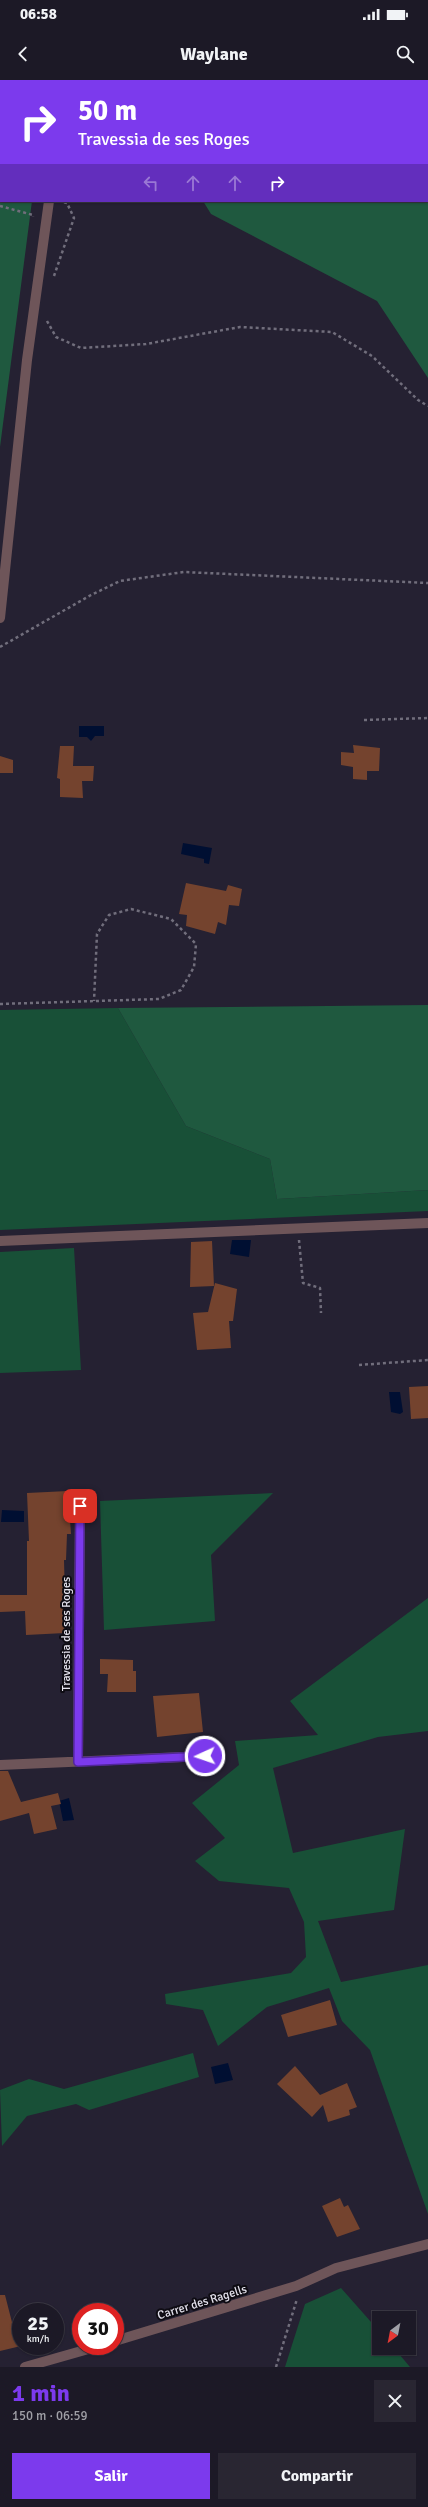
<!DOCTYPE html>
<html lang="es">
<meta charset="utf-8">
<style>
:root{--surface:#1c1926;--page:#292632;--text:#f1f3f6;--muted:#a0a0a7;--line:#3a3843;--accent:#7c3aed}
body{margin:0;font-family:Signika,sans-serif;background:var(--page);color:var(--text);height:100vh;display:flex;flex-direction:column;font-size:15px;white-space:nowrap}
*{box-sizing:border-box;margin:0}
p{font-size:13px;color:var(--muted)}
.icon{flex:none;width:22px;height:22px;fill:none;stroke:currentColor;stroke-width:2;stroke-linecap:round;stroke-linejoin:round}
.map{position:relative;height:2287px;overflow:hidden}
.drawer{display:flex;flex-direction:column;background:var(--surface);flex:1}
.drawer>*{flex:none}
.top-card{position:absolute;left:0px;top:0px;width:428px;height:122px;box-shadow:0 1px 3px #0004,0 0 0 1px var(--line);background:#7c3aed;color:#fff;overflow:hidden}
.needle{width:26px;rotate:212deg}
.tools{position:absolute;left:372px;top:2231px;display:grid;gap:8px}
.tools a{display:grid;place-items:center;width:44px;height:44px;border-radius:0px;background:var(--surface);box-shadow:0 1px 3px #0004,0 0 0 1px var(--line);font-size:20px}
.speed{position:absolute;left:12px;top:2223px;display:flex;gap:8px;font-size:20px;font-weight:700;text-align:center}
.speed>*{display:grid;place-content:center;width:52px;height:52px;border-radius:50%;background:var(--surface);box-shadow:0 1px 3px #0004,0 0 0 1px var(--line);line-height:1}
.speed small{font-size:10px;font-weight:400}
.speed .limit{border:6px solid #d22;background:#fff;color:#111}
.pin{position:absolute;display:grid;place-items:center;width:34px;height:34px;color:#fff;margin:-17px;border-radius:8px;box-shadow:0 2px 6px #0006}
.me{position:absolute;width:44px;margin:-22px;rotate:267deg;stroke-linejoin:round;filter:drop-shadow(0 0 3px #0008)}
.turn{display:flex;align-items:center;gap:14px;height:84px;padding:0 12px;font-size:18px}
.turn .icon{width:52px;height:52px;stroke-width:2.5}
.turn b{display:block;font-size:28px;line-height:34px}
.lanes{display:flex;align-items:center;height:38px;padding:0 12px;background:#0003;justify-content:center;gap:20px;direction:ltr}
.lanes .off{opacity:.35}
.round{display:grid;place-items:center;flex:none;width:42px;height:42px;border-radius:0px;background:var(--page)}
.headline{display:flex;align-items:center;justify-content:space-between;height:68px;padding:0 12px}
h1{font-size:24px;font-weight:700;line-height:30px;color:var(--accent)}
.cta{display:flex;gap:8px;margin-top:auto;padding:8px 12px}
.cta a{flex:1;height:46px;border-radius:0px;background:var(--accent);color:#fff;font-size:16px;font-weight:700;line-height:46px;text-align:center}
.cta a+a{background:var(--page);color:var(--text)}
.status{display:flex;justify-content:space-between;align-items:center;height:28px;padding:0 20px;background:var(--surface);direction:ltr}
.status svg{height:11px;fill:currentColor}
header{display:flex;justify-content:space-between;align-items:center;height:52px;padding:0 12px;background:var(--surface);font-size:18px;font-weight:700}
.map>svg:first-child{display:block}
.green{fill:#185037}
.forest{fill:#1f593f}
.water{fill:#000f32}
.building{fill:#74432e}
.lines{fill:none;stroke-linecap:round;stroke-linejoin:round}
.path{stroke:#716e7c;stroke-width:2.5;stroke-dasharray:3 3;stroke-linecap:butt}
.minor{stroke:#6e5559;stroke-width:10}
.route-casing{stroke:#51269a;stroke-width:10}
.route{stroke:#7c3aed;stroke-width:7}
.labels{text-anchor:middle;stroke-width:4;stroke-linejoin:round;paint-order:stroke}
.street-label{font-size:12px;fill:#e5e3ee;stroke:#0e0c13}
</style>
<div class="status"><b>06:58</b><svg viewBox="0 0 49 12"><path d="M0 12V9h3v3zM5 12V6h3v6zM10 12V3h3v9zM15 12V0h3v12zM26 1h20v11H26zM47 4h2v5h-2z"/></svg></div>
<header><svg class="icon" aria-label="back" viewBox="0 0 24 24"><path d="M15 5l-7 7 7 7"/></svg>Waylane<svg class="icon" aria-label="search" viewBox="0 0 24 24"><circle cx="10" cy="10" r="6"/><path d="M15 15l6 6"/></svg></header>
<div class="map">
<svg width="428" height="2287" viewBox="0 0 428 2287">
<rect width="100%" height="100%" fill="#252132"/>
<path class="green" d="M118,928L186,1046L270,1079L277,1119L428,1110V1131L0,1150V930Z
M74,1168L81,1290L0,1293V1172Z
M273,1413L211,1475L215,1541L104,1550L100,1421Z
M428,1518V1651L378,1657L273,1688L293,1773L405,1749L394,1830L318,1841L341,1902L428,1885V2134L370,1970L342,1941L329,1908L267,1927L218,1966L203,1930L166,1924L165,1914L291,1893L306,1877L304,1842L289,1808L219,1801L195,1781L225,1758L192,1723L239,1685L235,1661L318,1655L290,1621Z
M193,1973L199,1997L89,2030L76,2024L27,2036L2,2066L0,2010L29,1999L64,2009Z
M341,2208L379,2251V2268H394L410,2287H285L305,2224Z"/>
<path class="forest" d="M0,0H48L1,1V121H32L0,367Z
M322,0H428V298L377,221L211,134L203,121H427V1Z
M428,925V1110L277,1119L270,1079L186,1046L118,928Z"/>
<path class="water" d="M79,646H104V656H95L91,661L87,657H79Z
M183,763L212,768L209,784L204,783V779L181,774Z
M232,1160H251L249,1177L230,1174Z
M389,1312H400L403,1332L400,1334L391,1332Z
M2,1430L24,1431V1442H1Z
M69,1718L74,1740L63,1741L59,1721Z
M228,1983L233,2000L215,2004L211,1987Z"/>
<path class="building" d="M353,665L380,668L379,691H367V700L353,699V687L341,685V672L354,673Z
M60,666H74L73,686H94L93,701H82L83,718L60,717V699L57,698Z
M0,676L13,680V693H0Z
M186,803L226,811L228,805L242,809L239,826L229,825L226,845L218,842L215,854L186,846L187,835L179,834Z
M212,1161L214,1206L190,1207L191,1162Z
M215,1203L237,1209L233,1241H229L231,1268L197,1270L193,1233L208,1232Z
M428,1306V1338L411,1339L409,1307Z
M68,1411L71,1454H67L66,1480H64L65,1519H62L65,1553L26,1555L25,1531L0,1532V1515H27V1461H29L27,1413Z
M100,1579L133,1580V1591H136V1612H107L108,1594H100Z
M199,1613L203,1652L157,1657L153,1616Z
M0,1691H8L21,1722L58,1713L61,1724L51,1726L57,1749L34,1754L29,1733L0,1741Z
M330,1920L337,1945L288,1957L281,1935Z
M295,1986L320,2015L347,2003L357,2027L349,2030L350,2035L328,2042L323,2025L312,2037L277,2004Z
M340,2118L344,2127L348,2125L360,2149L337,2157L322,2126Z
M0,2215H5L15,2254L19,2253L21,2263V2266L0,2271Z"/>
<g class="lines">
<path class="path" d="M108,0L110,1
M153,1L157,0
M0,126L33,135V137
M54,196L74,138L67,123L62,122
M47,241L56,257L81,268L146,264L240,247L332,252L372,276L418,320L428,326
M0,567L91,515L120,501L184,492L428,503
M364,640L428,638
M0,924L159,919L181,910L194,887L196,864L171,839L131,829L109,835L97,854L94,921
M299,1160L303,1203L320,1208L321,1233
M359,1285L428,1280
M276,2287L297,2219"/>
<path class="minor" d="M65,1V0
M0,538L27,280L49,121
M0,1161L428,1143
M78,1682L80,1426
M0,1685L205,1676
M115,2261L296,2206L336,2188L428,2164
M25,2287L99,2266"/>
</g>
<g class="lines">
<g class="route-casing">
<path id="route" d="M80,1426L78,1682L205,1676"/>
</g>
<use href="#route" class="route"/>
</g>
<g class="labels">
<g class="street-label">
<text transform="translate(66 1554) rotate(-90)" y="4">Travessia de ses Roges</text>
<text transform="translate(202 2222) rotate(-17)" y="4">Carrer des Ragells</text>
</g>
</g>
</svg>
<div class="tools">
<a><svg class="needle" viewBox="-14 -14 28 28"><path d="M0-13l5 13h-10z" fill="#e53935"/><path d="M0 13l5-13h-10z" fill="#a0a0a7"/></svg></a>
</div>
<div class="speed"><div>25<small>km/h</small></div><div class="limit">30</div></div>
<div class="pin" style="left:80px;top:1426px;background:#d93025"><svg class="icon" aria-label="arrive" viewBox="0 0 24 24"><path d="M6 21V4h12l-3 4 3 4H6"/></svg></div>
<svg class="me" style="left:205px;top:1676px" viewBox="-20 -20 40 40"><circle r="17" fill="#7c3aed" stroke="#fff" stroke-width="3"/><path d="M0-11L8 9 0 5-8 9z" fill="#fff"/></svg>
<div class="top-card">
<div class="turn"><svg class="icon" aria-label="right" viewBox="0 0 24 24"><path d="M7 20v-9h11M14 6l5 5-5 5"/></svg><div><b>50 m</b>Travessia de ses Roges</div></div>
<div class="lanes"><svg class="icon off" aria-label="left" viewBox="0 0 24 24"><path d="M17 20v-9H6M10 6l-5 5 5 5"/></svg><svg class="icon off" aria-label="ahead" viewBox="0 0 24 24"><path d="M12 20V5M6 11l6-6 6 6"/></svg><svg class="icon off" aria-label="ahead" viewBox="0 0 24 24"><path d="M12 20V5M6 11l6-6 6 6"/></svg><svg class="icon" aria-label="right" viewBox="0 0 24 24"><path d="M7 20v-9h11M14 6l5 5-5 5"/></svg></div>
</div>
</div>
<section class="drawer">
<div class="headline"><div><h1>1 min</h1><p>150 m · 06:59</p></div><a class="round"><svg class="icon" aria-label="close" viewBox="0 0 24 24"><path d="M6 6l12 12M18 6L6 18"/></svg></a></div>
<div class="cta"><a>Salir</a><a>Compartir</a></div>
</section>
